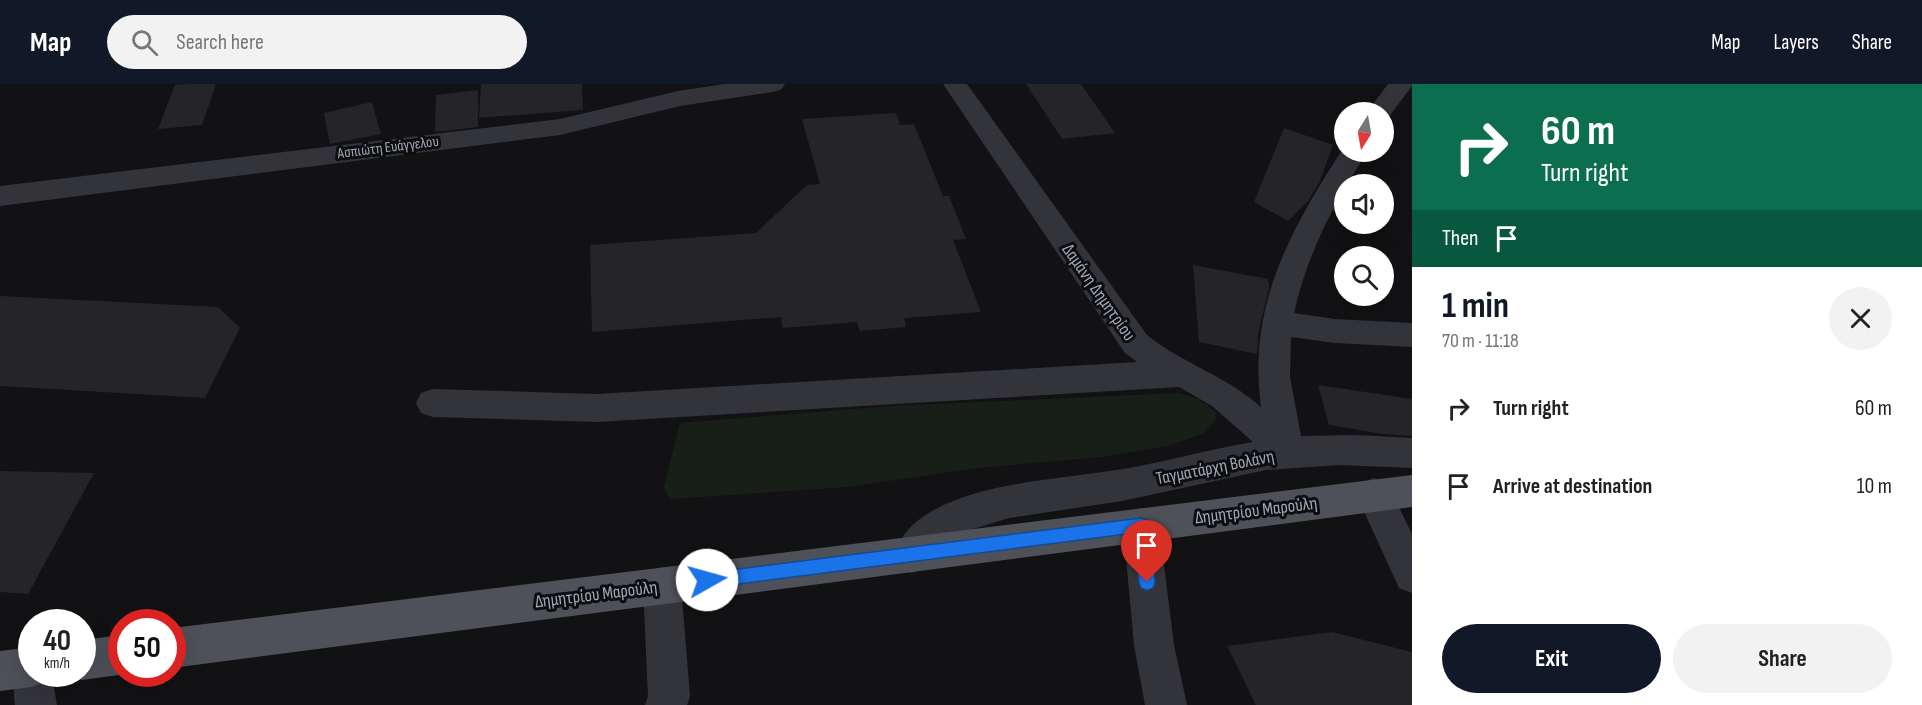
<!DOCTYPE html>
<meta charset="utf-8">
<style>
:root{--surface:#fff;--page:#f2f2f2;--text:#222;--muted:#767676;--accent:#111827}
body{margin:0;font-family:"Sofia Sans Condensed",sans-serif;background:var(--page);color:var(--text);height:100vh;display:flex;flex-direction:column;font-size:22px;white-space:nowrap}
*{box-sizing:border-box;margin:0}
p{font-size:20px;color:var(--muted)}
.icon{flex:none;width:33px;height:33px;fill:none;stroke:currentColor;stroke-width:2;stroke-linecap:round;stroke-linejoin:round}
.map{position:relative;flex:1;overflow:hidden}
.sheet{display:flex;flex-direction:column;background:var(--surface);width:510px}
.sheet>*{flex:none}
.top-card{background:#0b6e4f;color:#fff;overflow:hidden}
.needle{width:39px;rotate:191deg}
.buttons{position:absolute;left:1334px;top:18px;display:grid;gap:12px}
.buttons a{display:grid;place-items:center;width:60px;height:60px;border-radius:50%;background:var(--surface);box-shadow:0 6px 24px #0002;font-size:30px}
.speed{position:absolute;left:18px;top:525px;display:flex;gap:12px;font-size:30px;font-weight:700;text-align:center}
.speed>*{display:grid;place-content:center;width:78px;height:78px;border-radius:50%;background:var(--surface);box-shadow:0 6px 24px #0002;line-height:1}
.speed small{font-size:15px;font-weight:400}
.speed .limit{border:9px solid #d22;background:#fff;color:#111}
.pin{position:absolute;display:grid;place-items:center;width:51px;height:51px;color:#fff;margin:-62px -26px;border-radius:50% 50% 50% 0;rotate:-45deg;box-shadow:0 0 6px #0007}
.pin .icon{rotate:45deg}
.me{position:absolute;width:66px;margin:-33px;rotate:83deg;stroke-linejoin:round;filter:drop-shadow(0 0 4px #0008)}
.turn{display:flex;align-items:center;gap:21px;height:126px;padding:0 30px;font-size:27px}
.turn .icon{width:78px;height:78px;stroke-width:2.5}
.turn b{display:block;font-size:42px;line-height:51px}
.then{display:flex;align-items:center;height:57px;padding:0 30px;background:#0003;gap:12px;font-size:22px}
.round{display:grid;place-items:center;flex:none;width:63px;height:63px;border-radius:32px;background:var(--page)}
.overview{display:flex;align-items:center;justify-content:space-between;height:102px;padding:0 30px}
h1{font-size:36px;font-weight:700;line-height:45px;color:var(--accent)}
.action{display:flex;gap:12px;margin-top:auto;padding:12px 30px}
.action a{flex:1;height:69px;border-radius:36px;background:var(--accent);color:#fff;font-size:24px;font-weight:700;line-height:69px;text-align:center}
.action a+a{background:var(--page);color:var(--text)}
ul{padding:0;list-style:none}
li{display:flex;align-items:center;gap:18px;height:78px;padding:0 30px}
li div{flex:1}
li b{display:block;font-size:22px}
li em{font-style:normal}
header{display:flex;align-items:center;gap:36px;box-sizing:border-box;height:84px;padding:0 30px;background:var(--accent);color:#fff}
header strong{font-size:28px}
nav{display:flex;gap:33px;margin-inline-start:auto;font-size:21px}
.search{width:420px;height:54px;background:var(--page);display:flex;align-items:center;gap:15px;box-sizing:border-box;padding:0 21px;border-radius:33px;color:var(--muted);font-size:22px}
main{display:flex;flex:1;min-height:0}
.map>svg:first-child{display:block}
.green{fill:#181f19}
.building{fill:#252528}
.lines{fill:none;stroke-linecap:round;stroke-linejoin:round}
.minor{fill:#33343a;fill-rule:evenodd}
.major{fill:#4f5159;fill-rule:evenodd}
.route{fill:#1a73e8;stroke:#114b97;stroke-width:1.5}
.labels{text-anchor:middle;stroke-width:6;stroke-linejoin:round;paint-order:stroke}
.far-street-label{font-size:15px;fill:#a2a9b6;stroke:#0d0d0f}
.street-label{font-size:18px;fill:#a2a9b6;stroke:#0d0d0f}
</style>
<header>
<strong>Map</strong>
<div class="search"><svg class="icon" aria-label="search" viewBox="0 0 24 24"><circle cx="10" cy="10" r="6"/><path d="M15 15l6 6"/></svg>Search here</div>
<nav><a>Map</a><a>Layers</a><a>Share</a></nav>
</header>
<main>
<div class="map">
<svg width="1412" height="621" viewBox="0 0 1412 621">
<rect width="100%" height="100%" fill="#121214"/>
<path class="green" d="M1179,309L1199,315L1217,329L1216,336L1202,350L1168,362L1102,373L977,384L847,403L670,415L664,403L680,339L890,322Z"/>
<path class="building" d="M188,0H216L202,41L158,45L175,1Z
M481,0H582L583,26L479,34Z
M1026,0H1081L1115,49L1062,55Z
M478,6V43L435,48L436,11Z
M372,18L381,50L330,60L324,29Z
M896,29L900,41L914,40L943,112H949L966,155L953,156L981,228L904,234L906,243L860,247L857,238L783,244L781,233L592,248L590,161L756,149L807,101L820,100L802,35Z
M1284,44L1333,61L1320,97L1308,117L1288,137L1254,118Z
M1193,181L1268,195L1269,204L1258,250L1257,270L1199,258Z
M0,212L218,223L240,244L205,314L0,302Z
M1318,301L1412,315V352L1383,350L1329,341Z
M0,387L94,389L28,510L0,508Z
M1332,548L1412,568V621H1256L1227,562Z"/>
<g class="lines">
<path class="minor" d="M724,0H785L782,5L773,8L680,22L560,51L0,122V102L560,35L678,7Z
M943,0H967L1147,251C1183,280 1225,291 1261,323C1247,221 1291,145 1344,63V68H1367L1347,100H1344V106C1321,145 1304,185 1294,229L1335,235L1412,239V263L1335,259L1291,253L1290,293L1301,352L1357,351L1412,354V384L1339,381L1266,386L1122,417L1009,434L973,445L952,455L939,465L925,484L912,489L899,484L893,471C899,457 907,444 920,435C969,398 1064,395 1123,385C1166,378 1209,365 1253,358L1212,322L1179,303L597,338L433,333L421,329L416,319L421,309L433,305L597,310L1137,278L1125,269Z
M1388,0H1412V2L1388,34L1383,35V28H1367Z
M1374,394L1387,399L1412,450V509L1399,504L1356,410L1361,399Z
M1141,424L1154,429L1159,441L1174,561L1187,621H1145L1134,561L1123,441L1128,429Z
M662,483L676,489L681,502L690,612L687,621H645L648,612L643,502L648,489Z
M32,571V590H56L54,604L57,621H15C12,603 15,592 22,576Z"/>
<path class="major" d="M1412,391V423L172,584V544Z
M122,551V590H126L82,596L68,590H82V556Z
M32,563V590H50L46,597L32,603L0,607V567Z"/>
</g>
<path class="route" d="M1141,434L1147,436L1149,441L1155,498L1153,504L1147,506L1141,504L1139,498L1134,449L707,504L702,502L699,496L702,491L707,489Z"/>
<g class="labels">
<g class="far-street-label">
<text transform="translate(388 63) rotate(-7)" y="5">Ασπιώτη Ευάγγελου</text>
</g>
<g class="street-label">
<text transform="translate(1099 208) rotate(55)" y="6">Δαμάνη Δημητρίου</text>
<text transform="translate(1215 383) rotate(-11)" y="6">Ταγματάρχη Βολάνη</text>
<text transform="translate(1256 426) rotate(-7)" y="6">Δημητρίου Μαρούλη</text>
<text transform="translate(596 510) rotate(-7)" y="6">Δημητρίου Μαρούλη</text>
</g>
</g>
</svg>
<div class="buttons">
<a><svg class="needle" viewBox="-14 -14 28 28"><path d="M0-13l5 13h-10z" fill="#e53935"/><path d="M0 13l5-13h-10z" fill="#767676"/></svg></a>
<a><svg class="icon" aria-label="sound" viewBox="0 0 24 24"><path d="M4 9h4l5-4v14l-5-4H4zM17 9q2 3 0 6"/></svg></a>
<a><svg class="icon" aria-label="search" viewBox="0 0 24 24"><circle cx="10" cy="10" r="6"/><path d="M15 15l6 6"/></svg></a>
</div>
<div class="speed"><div>40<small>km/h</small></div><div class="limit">50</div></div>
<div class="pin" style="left:1147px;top:498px;background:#d93025"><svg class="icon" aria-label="arrive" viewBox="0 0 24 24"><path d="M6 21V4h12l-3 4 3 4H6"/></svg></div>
<svg class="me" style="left:707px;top:496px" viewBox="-20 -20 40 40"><circle r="19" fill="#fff"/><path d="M0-13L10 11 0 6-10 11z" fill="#1a73e8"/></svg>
</div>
<section class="sheet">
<div class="top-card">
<div class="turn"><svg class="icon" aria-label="right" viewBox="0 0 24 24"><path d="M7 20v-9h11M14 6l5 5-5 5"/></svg><div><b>60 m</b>Turn right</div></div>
<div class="then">Then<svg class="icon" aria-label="arrive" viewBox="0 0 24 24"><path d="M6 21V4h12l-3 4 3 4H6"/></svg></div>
</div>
<div class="overview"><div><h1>1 min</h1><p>70 m · 11:18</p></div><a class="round"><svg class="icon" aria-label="close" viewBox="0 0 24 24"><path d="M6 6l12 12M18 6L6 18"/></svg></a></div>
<ul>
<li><svg class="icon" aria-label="right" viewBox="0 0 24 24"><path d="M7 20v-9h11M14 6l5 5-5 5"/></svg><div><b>Turn right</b></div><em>60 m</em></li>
<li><svg class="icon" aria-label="arrive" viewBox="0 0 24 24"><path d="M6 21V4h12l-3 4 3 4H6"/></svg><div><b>Arrive at destination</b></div><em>10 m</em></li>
</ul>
<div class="action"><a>Exit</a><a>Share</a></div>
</section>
</main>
